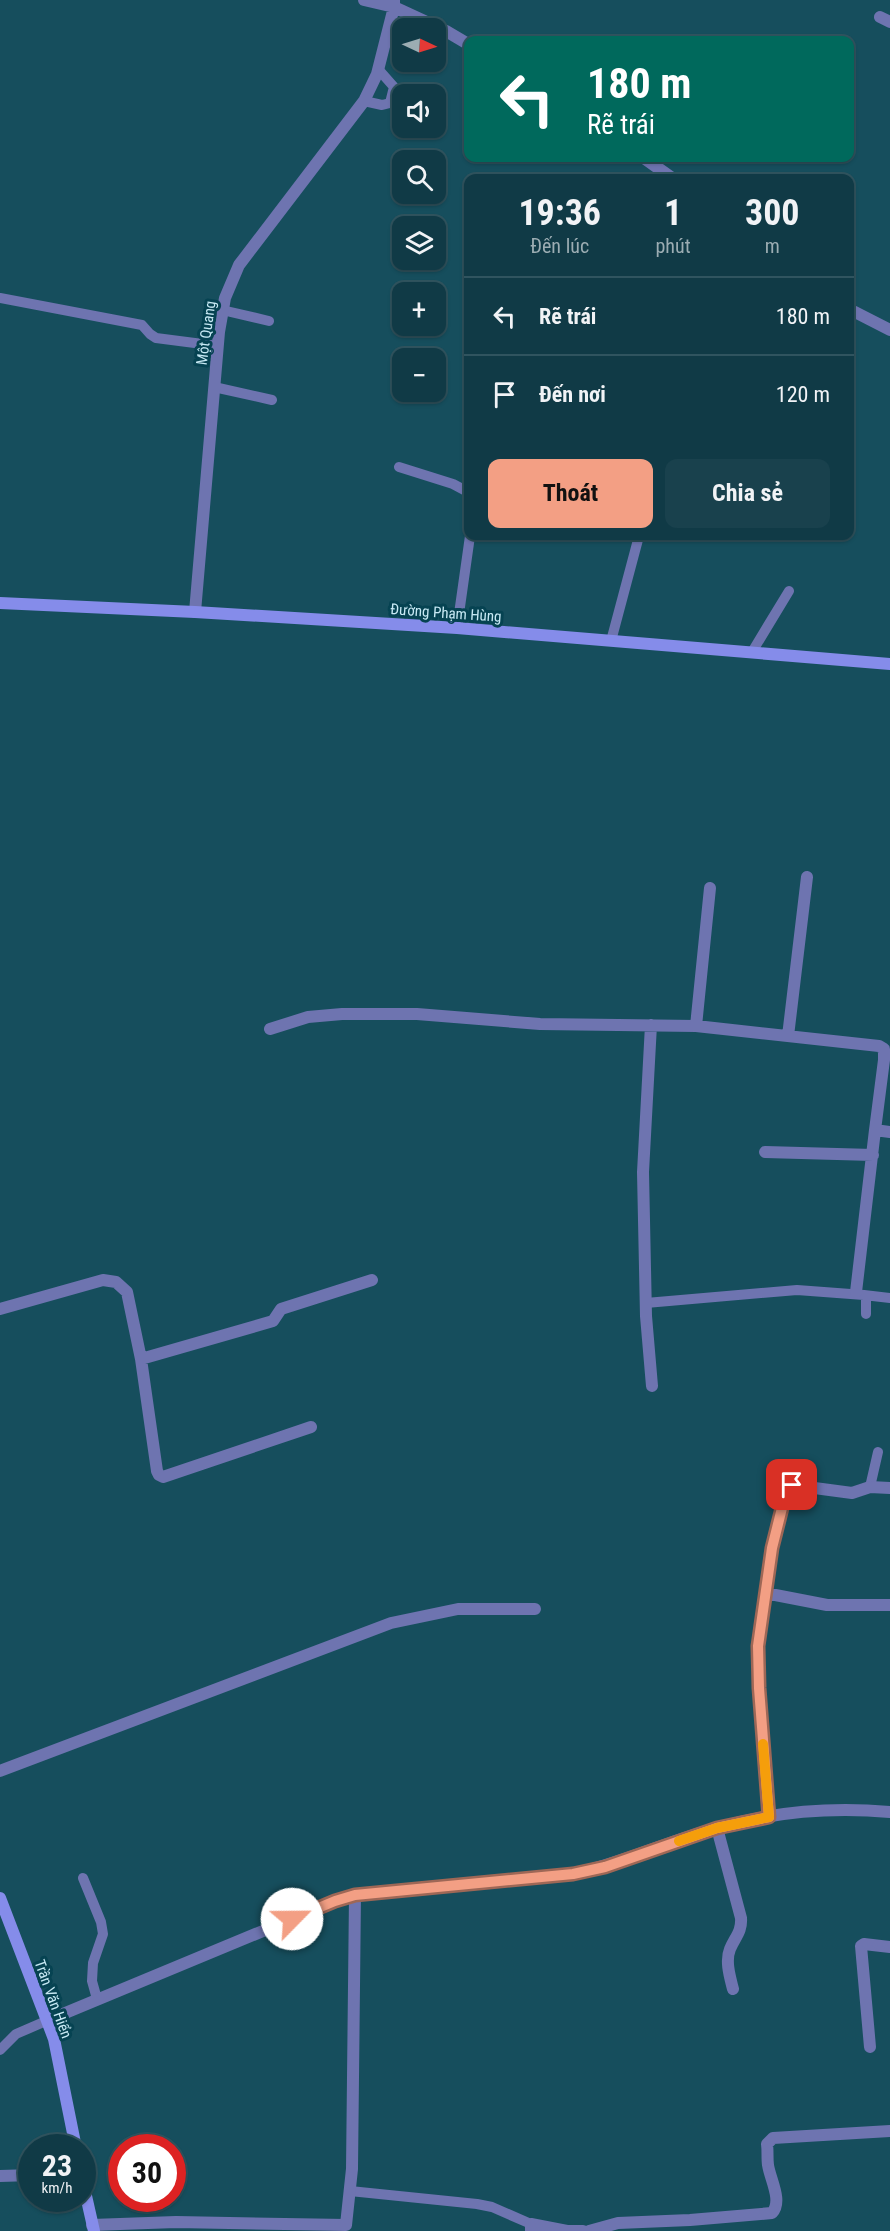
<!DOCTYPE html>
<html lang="vi">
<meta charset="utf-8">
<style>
:root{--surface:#103a46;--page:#19414d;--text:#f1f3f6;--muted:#9cadb3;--line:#30545f;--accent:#f39f84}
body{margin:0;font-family:"Roboto Condensed",sans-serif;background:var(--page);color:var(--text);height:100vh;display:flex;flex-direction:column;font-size:22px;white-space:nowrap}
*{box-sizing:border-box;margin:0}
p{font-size:20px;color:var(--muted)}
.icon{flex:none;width:33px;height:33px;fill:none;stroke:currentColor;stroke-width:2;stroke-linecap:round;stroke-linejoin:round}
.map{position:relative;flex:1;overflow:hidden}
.panel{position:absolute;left:464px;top:174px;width:390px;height:366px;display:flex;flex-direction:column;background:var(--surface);border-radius:12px;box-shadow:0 2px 4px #0004,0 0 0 2px var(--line)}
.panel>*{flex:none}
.banner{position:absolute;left:464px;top:36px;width:390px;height:126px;border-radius:12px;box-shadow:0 2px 4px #0004,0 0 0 2px var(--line);background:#00695c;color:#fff;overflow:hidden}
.needle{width:39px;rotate:94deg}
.controls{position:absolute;left:392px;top:18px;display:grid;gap:12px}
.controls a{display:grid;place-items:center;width:54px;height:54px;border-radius:12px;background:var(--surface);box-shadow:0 2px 4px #0004,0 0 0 2px var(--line);font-size:30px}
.speed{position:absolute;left:18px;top:2134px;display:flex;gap:12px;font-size:30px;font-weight:700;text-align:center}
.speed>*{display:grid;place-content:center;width:78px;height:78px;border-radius:50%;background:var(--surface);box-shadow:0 2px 4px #0004,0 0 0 2px var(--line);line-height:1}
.speed small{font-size:15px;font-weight:400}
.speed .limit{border:9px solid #d22;background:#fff;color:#111}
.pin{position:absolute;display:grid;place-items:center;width:51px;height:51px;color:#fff;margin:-26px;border-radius:12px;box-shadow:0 3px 9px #0006}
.me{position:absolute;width:66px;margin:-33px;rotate:67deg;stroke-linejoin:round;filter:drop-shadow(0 0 4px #0008)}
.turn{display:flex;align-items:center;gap:21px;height:126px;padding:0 24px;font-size:27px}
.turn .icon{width:78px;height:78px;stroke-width:2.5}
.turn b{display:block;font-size:42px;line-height:51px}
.eta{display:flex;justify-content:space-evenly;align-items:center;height:102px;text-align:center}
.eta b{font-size:36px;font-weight:700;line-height:42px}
.cta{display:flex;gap:12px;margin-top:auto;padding:12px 24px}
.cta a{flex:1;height:69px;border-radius:12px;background:var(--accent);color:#111;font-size:24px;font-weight:700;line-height:69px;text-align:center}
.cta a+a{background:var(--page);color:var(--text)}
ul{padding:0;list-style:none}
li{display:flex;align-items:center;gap:18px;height:78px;padding:0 24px;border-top:2px solid var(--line)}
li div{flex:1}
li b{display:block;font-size:22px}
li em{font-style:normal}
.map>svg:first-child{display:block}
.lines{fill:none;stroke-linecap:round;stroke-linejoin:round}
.lane{stroke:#6e74b0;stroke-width:10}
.street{stroke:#6e74b0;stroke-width:12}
.secondary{stroke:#858cea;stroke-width:12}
.route-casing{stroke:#9e6756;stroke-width:15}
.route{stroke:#f39f84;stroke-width:10}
.slow{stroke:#f59e0b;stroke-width:10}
.labels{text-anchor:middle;stroke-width:6;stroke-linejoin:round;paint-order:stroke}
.street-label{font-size:15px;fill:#c7e9f4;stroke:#064352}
</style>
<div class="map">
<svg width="890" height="2231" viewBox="0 0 890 2231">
<rect width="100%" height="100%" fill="#164e5d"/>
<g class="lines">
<path class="lane" d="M364,101L382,105L390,103L394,87L379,70
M0,298L142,325L150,334L156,338L218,346
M222,310L269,321
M214,387L272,400
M399,467L453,484L468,492
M457,628L470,536
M611,641L639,536
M752,652L789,591
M864,1295L890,1298
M646,1303L797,1290L864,1295L866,1298V1314
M870,1487L878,1452
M83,1878L101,1922L103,1934L93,1963L92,1981L97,1999
M0,2050L16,2034L46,2021
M350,2191L477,2204L492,2207L531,2224"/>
<path class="street" d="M364,0L394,7L446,31L468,44
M880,17L890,22
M644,158L672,178
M849,309L890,330
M195,612L219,332L225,298L239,265L364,101L377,74L394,7V0
M651,1025L643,1172L646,1316L652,1386
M696,1026L710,888
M270,1029L308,1017L342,1014H417L540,1024L696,1026L879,1046L884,1049V1060L875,1130L890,1132
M788,1036L807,877
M765,1152L873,1155
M856,1292L875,1130
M0,1309L103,1280L116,1282L127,1292L141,1359L157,1471L159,1475L163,1477L311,1427
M141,1359L273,1321L281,1309L372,1280
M765,1593L827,1605H890
M0,1771L391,1623L458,1609H535
M769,1817L759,1688L758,1646L772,1548L785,1496L788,1488L792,1485L852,1493L870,1487L890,1488
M717,1828L741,1918C742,1932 735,1937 730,1949C725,1961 730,1977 733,1989
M46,2021L335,1901L355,1895L573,1874C623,1863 668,1841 717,1828C772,1812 833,1807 890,1812
M870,2047L861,1946L864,1944L890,1947
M0,2176L32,2175
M92,2225L176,2222L346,2225L352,2169L355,1895
M531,2231V2224L567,2231H583
M589,2231L618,2223L690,2220L772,2213C783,2201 770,2179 768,2165C767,2158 768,2151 767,2144L773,2138L890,2131"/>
<path class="secondary" d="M0,603L195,612L457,628L890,664
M0,1898L54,2039L76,2148
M82,2178L94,2231"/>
</g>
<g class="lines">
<g class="route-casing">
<path id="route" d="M292,1919L335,1901L355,1895L573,1874L605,1867L717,1828L769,1817L759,1688L758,1646L772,1548L785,1496L788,1488L792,1485"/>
</g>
<use href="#route" class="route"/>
<path class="slow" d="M679,1841L717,1828L769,1817L763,1744"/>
</g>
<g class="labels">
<g class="street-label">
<text transform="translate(206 333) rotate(-82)" y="5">Một Quang</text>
<text transform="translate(446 613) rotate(4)" y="5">Đường Phạm Hùng</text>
<text transform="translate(53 1999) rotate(70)" y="5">Trần Văn Hiển</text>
</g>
</g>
</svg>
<div class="controls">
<a><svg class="needle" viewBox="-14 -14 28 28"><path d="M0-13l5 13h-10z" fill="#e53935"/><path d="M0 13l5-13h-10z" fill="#9cadb3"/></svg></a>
<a><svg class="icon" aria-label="sound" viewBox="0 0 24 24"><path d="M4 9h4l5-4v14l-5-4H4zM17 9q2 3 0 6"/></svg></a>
<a><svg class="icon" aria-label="search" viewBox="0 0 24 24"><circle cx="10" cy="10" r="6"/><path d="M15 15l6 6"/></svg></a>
<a><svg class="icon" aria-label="layers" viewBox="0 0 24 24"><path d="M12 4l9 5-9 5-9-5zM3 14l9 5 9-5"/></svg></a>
<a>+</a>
<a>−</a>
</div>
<div class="speed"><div>23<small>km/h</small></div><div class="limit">30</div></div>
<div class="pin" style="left:792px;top:1485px;background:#d93025"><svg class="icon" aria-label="arrive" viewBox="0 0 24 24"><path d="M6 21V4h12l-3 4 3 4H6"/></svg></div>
<svg class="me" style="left:292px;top:1919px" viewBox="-20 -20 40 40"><circle r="19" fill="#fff"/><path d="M0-13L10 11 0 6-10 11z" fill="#f39f84"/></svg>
<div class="banner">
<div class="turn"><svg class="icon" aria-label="left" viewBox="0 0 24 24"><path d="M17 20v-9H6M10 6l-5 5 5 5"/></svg><div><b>180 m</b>Rẽ trái</div></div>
</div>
<section class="panel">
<div class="eta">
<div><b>19:36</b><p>Đến lúc</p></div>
<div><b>1</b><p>phút</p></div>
<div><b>300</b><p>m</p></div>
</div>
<ul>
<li><svg class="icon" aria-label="left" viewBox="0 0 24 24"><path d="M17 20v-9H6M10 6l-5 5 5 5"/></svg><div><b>Rẽ trái</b></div><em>180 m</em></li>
<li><svg class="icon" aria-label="arrive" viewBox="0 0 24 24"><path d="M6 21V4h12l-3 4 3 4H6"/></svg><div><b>Đến nơi</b></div><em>120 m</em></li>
</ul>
<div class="cta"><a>Thoát</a><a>Chia sẻ</a></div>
</section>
</div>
